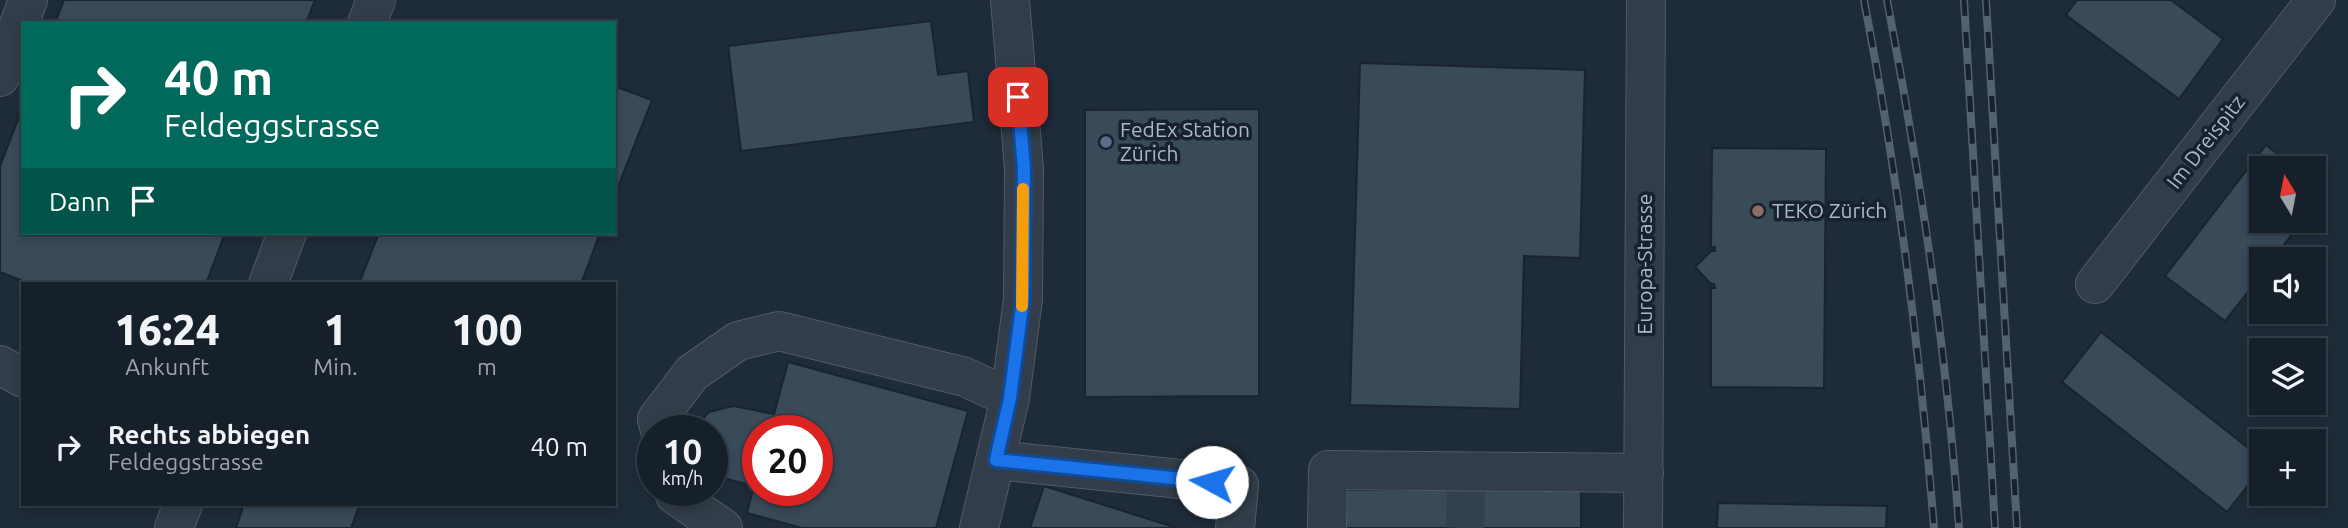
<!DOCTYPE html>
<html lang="de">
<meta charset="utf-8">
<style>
:root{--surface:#16202b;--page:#232d37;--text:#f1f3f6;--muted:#9ea3a9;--line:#353e47}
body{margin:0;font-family:Ubuntu,sans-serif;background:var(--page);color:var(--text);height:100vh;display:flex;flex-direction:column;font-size:26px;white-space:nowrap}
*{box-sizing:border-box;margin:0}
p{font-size:23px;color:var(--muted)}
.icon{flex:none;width:38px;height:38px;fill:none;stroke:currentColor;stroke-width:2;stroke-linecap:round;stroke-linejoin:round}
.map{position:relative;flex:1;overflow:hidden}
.drawer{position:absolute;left:21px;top:282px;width:595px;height:224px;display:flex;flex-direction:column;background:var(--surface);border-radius:0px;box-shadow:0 4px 10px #0003,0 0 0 2px var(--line)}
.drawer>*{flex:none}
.guide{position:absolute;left:21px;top:21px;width:595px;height:214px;border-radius:0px;box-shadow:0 4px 10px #0003,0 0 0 2px var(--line);background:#00695c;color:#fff;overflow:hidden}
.needle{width:46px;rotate:350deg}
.fabs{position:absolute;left:2249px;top:156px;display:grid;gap:14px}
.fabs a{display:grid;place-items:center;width:77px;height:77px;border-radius:0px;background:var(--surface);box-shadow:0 4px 10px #0003,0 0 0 2px var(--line);font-size:35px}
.speed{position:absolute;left:637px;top:415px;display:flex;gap:14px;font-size:35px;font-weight:700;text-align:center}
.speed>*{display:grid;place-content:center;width:91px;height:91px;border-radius:50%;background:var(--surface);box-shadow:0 4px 10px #0003,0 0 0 2px var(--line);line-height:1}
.speed small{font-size:18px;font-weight:400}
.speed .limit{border:10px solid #d22;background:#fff;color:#111}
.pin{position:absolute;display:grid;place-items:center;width:60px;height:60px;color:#fff;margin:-30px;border-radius:14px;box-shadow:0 4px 10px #0006}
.me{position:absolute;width:77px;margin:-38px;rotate:276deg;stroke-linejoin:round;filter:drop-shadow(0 0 5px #0008)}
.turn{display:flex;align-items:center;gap:24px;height:147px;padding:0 28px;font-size:32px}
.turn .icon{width:91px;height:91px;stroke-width:2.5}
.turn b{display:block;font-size:49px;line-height:60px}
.then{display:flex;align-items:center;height:66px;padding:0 28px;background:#0003;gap:14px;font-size:26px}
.eta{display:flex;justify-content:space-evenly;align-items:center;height:119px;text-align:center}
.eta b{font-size:42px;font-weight:800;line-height:49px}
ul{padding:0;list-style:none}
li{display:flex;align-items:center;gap:21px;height:91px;padding:0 28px}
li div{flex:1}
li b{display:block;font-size:26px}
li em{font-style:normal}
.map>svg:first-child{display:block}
.building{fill:#394a59;stroke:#192430;stroke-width:2;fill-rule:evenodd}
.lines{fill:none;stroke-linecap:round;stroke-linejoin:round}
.minor-tunnel{stroke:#33404e;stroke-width:38;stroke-dasharray:38 19;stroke-linecap:butt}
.minor-casing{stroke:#4f5b67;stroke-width:40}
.minor{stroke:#323d49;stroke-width:38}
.rail-casing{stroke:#536171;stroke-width:8}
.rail{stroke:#17222e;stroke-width:5;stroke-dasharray:16;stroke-linecap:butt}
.route-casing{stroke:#114b97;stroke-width:18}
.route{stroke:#1a73e8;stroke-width:12}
.slow{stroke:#f59e0b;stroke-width:12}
.service-dot{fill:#5c6f8a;stroke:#17222e;stroke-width:2.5}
.education-dot{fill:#8d6e63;stroke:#17222e;stroke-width:2.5}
.labels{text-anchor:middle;stroke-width:7;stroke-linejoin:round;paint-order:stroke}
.poi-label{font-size:21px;fill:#acb8c6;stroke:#17222e;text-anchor:start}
.street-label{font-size:21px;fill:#acb8c6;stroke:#17222e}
</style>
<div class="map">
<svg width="2348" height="528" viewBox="0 0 2348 528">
<rect width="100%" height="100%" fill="#1e2b39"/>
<path class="building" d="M64,0H315L306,23H55Z
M2077,0H2171L2223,39L2179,99L2066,15Z
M931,21L938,75L968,71L974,122L741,151L728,46Z
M1360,63L1585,70L1580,258L1524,256L1520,409L1350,405Z
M614,86L652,100L614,197Z
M23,107V233H225L206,284H30L0,272V166Z
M1259,109V396L1085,397V110Z
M2266,145L2296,168H2261V220H2303L2273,259H2261V275L2225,321L2165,276Z
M1712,148L1826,149L1824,388L1711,387V288H1715L1714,284H1711L1695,267L1711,251H1715V247H1711Z
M2314,181L2326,191L2314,207Z
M379,233H600L581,284H359Z
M2101,332L2261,458V469L2227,512L2062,382Z
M788,362L968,411L936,528H802L747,513L754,486L712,475V430H696L699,423L709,412L733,406L774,414ZM758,430H817V490H758Z
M1044,486L1177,528H1030Z
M1337,490H1581V528H1337Z
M1718,503L1887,506L1886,528H1717Z
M244,504H360L351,528H236Z"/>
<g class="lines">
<path class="minor-tunnel" d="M1465,528L1466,491"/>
<g class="minor-casing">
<path id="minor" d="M367,23L376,0
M0,77L28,0
M268,284L287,233
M2095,284L2316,0
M0,365L23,378
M660,430L657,419L692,373L738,341L779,331L965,377L1010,398
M996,460L1239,485L1235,528
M673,490L675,495L723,528
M174,528L183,504
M979,528L1010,398L1023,299L1024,169L1010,0
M1327,528L1328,470L1644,473
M1643,528L1646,0"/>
</g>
<use href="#minor" class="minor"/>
<g class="rail-casing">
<path id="rail" d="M1864,0C1898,175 1920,351 1934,528
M1887,0C1920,174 1947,351 1959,528
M1964,0L1995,528
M1986,0L2017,528"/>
</g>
<use href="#rail" class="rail"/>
</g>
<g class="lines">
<g class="route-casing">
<path id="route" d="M1018,97L1024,169L1023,299L1010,398L996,460L1212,482"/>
</g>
<use href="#route" class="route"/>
<path class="slow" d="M1022,306L1023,189"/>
</g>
<circle class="service-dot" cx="1106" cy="142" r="7"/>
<circle class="education-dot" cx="1758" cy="211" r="7"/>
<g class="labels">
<g class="poi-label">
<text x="1120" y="137">FedEx Station<tspan x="1120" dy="24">Zürich</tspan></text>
<text x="1772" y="218">TEKO Zürich</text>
</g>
<g class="street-label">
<text transform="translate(2206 142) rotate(-52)" y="7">Im Dreispitz</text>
<text transform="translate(1645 264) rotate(-90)" y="7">Europa-Strasse</text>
</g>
</g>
</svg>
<div class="fabs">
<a><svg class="needle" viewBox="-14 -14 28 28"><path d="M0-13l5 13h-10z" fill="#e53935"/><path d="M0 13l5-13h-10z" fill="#9ea3a9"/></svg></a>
<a><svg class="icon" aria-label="sound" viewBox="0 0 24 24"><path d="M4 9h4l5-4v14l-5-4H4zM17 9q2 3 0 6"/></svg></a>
<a><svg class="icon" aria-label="layers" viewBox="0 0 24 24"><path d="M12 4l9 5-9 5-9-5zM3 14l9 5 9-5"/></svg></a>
<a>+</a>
</div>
<div class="speed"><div>10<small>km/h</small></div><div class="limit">20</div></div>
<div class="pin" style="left:1018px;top:97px;background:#d93025"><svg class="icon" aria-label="arrive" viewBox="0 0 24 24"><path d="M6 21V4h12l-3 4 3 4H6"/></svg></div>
<svg class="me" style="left:1212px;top:482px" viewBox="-20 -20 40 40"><circle r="19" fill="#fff"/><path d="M0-13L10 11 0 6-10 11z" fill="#1a73e8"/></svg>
<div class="guide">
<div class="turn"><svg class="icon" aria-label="right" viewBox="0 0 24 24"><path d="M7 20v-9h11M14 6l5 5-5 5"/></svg><div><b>40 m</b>Feldeggstrasse</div></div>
<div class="then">Dann<svg class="icon" aria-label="arrive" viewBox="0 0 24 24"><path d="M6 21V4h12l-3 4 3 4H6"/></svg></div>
</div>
<section class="drawer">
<div class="eta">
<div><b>16:24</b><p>Ankunft</p></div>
<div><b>1</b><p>Min.</p></div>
<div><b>100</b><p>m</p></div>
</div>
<ul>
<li><svg class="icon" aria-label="right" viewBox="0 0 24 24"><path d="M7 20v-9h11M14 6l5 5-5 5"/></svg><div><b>Rechts abbiegen</b><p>Feldeggstrasse</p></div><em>40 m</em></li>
</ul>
</section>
</div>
